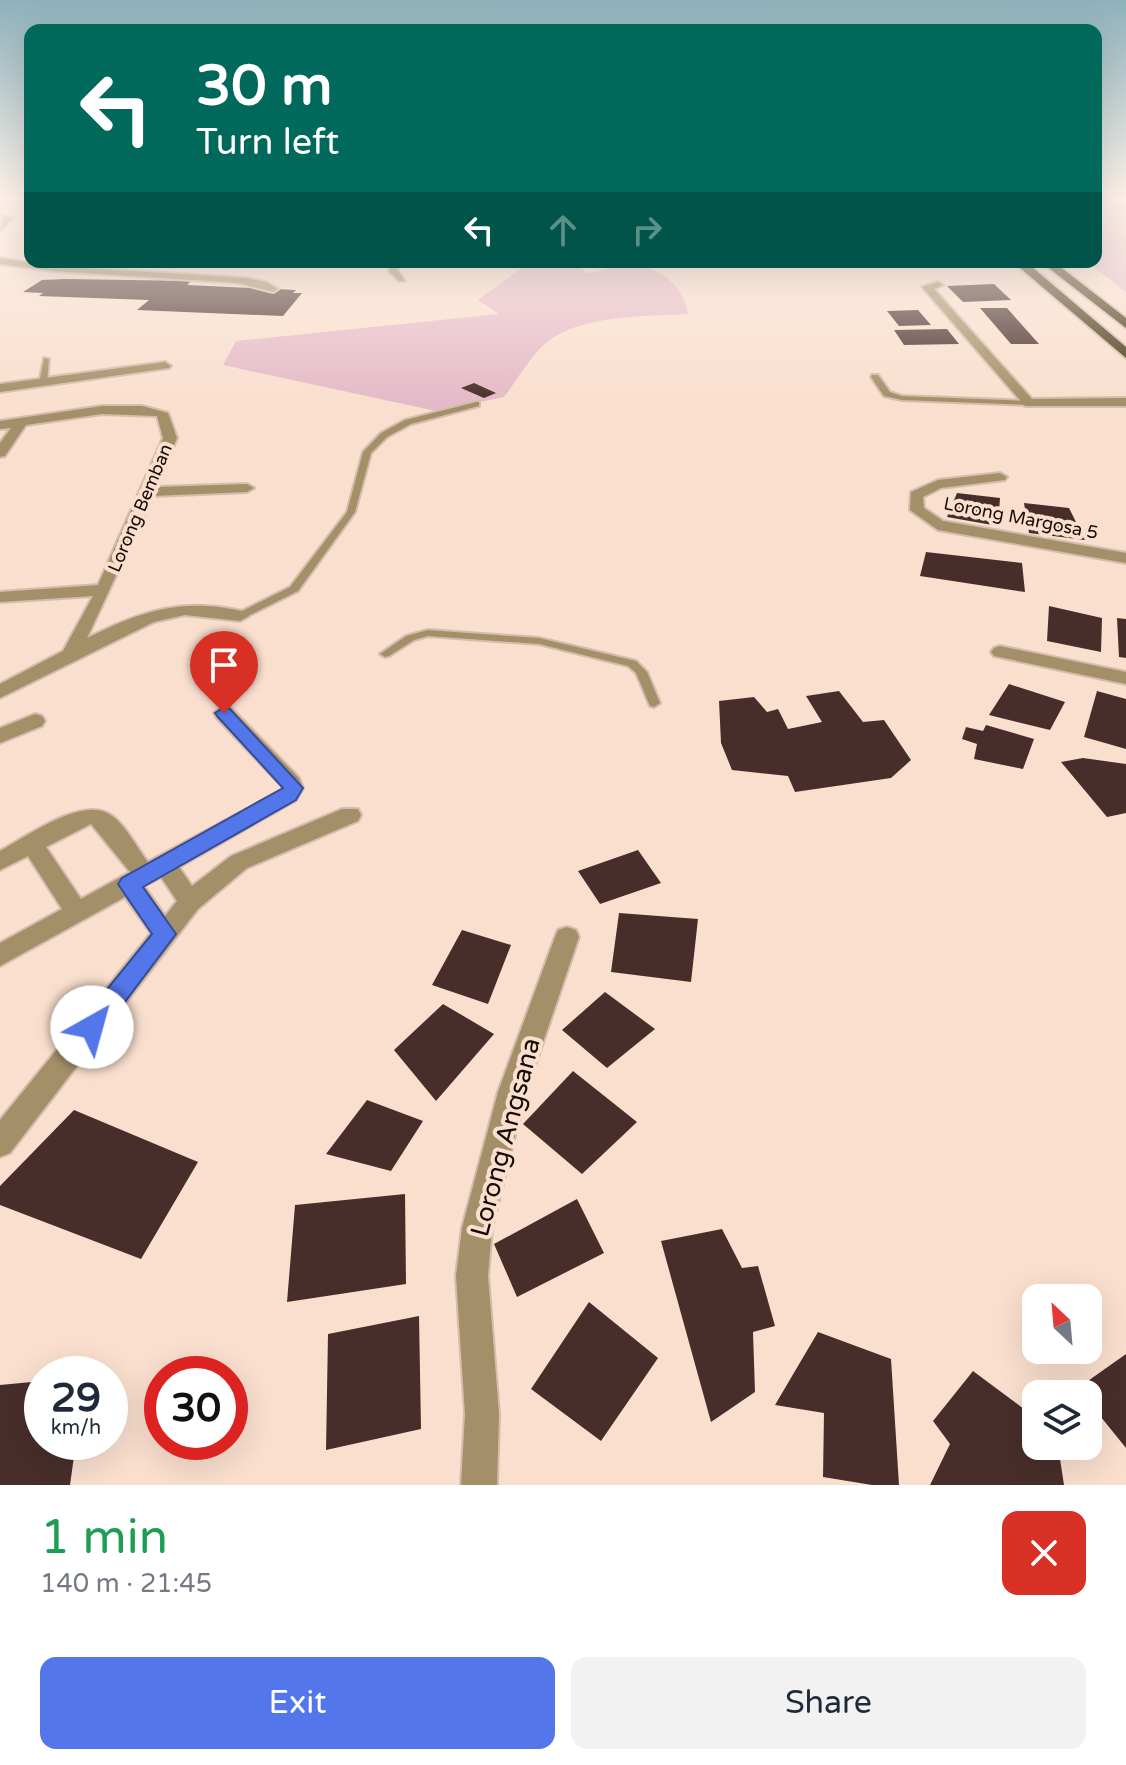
<!DOCTYPE html>
<meta charset="utf-8">
<style>
:root{--surface:#fff;--page:#f2f2f3;--text:#1f2937;--muted:#747a83;--accent:#5376ea}
body{margin:0;font-family:"Varela Round",sans-serif;background:var(--page);color:var(--text);height:100vh;display:flex;flex-direction:column;font-size:30px;white-space:nowrap}
*{box-sizing:border-box;margin:0}
p{font-size:26px;color:var(--muted)}
.icon{flex:none;width:44px;height:44px;fill:none;stroke:currentColor;stroke-width:2;stroke-linecap:round;stroke-linejoin:round}
.map{position:relative;height:1485px;overflow:hidden}
.panel{display:flex;flex-direction:column;background:var(--surface);flex:1}
.panel>*{flex:none}
.guide{position:absolute;left:24px;top:24px;width:1078px;height:244px;border-radius:16px;box-shadow:0 8px 32px #0002;background:#00695c;color:#fff;overflow:hidden}
.needle{width:52px;rotate:334deg}
.tools{position:absolute;left:1022px;top:1284px;display:grid;gap:16px}
.tools a{display:grid;place-items:center;width:80px;height:80px;border-radius:16px;background:var(--surface);box-shadow:0 8px 32px #0002;font-size:40px}
.speed{position:absolute;left:24px;top:1356px;display:flex;gap:16px;font-size:40px;font-weight:700;text-align:center}
.speed>*{display:grid;place-content:center;width:104px;height:104px;border-radius:50%;background:var(--surface);box-shadow:0 8px 32px #0002;line-height:1}
.speed small{font-size:20px;font-weight:400}
.speed .limit{border:12px solid #d22;background:#fff;color:#111}
.pin{position:absolute;display:grid;place-items:center;width:68px;height:68px;color:#fff;margin:-82px -34px;border-radius:50% 50% 50% 0;rotate:-45deg;box-shadow:0 0 8px #0007}
.pin .icon{rotate:45deg}
.me{position:absolute;width:88px;margin:-44px;rotate:38deg;stroke-linejoin:round;filter:drop-shadow(0 0 6px #0008)}
.turn{display:flex;align-items:center;gap:28px;height:168px;padding:0 40px;font-size:36px}
.turn .icon{width:104px;height:104px;stroke-width:2.5}
.turn b{display:block;font-size:56px;line-height:68px}
.lanes{display:flex;align-items:center;height:76px;padding:0 40px;background:#0003;justify-content:center;gap:40px;direction:ltr}
.lanes .off{opacity:.35}
.round{display:grid;place-items:center;flex:none;width:84px;height:84px;border-radius:16px;background:var(--page)}
.summary{display:flex;align-items:center;justify-content:space-between;height:136px;padding:0 40px}
h1{font-size:48px;font-weight:600;line-height:60px;color:#1e9e55}
.primary-button{display:flex;gap:16px;margin-top:auto;padding:16px 40px}
.primary-button a{flex:1;height:92px;border-radius:16px;background:var(--accent);color:#fff;font-size:32px;font-weight:600;line-height:92px;text-align:center}
.primary-button a+a{background:var(--page);color:var(--text)}
.map>svg:first-child{display:block}
.green{fill:#e5bac8}
.building{fill:#472e2b}
.lines{fill:none;stroke-linecap:round;stroke-linejoin:round}
.lane-casing{stroke:#d5bdae;stroke-width:4}
.street-casing{stroke:#d5bdae;stroke-width:4}
.highway-casing{stroke:#d5bdae;stroke-width:4}
.lane{fill:#a39068;fill-rule:evenodd}
.street{fill:#a39068;fill-rule:evenodd}
.highway{fill:#453614;fill-rule:evenodd}
.route{fill:#5376ea;stroke:#364d98;stroke-width:2}
.labels{text-anchor:middle;stroke-width:8;stroke-linejoin:round;paint-order:stroke}
.far-street-label{font-size:18px;fill:#150d07;stroke:#fadfce}
.near-street-label{font-size:26px;fill:#150d07;stroke:#fadfce}
</style>
<div class="map">
<svg width="1126" height="1485" viewBox="0 0 1126 1485">
<rect width="100%" height="100%" fill="#fadfce"/>
<path class="green" d="M1096,195H1126V292L1087,262H1096Z
M540,262H575L586,273C602,271 621,265 637,266C663,268 685,289 688,314C647,316 580,315 547,342C531,355 517,380 504,397L436,411L223,365L236,341L499,314L478,300L526,265Z"/>
<path class="building" d="M65,279L191,281L187,285L296,290L293,293H302L283,316L137,310L149,300L39,296L43,293L23,292L42,280Z
M994,284L1011,300L963,302L947,286Z
M980,308H1007L1039,344H1011Z
M918,310L931,325L899,326L887,311Z
M947,329L959,344L904,345L894,330Z
M474,383L496,393L484,398L461,388Z
M957,493L1000,498L998,526L947,517Z
M1024,503L1069,508L1085,540L1029,533Z
M926,552L1022,563L1025,592L920,576Z
M1049,606L1102,618L1101,652L1047,641Z
M1117,618L1126,619V658L1119,657Z
M1009,684L1065,702L1050,730L989,715Z
M839,691L863,722L884,720L911,760L891,778L795,792L788,776L732,770L721,743L719,701L754,697L767,712L778,709L788,729L822,722L806,696Z
M1097,691L1126,699V749L1084,737Z
M986,725L1034,739L1023,769L974,759L977,744L962,739L966,727L983,731Z
M1083,758L1126,764V813L1107,817L1061,762Z
M638,850L661,883L600,904L578,871Z
M619,913L698,919L691,982L611,972Z
M462,930L511,945L488,1004L432,985Z
M605,992L655,1029L607,1068L562,1030Z
M443,1004L494,1034L436,1101L394,1050Z
M573,1071L637,1122L582,1174L523,1124Z
M367,1100L423,1121L391,1171L326,1154Z
M74,1110L198,1162L141,1259L0,1205V1186Z
M405,1194L406,1284L287,1302L295,1205Z
M577,1199L604,1253L517,1297L494,1244Z
M722,1229L742,1268L758,1266L775,1326L753,1332L755,1392L711,1422L661,1241Z
M589,1302L658,1358L601,1441L531,1389Z
M419,1316L421,1429L326,1450L328,1334Z
M818,1332L891,1359L899,1485H872L823,1477L824,1413L775,1405Z
M1126,1354V1448L1088,1401V1394H1083L1078,1388Z
M973,1371L1036,1418V1446H1058L1064,1485H930L950,1444L933,1421Z
M42,1381V1442H76L70,1485H0V1385Z"/>
<g class="lines">
<g class="lane-casing">
<path id="lane" d="M44,358L49,359L47,383L43,385L39,383Z
M872,375H878L890,392L902,396L1029,401L1033,403L1029,405L902,400L884,396L871,377Z
M476,402H479V406L411,424L387,437L371,453L355,512L298,591L244,618H236L235,616L236,614L290,587L347,512L363,452L381,433L405,420Z
M428,630L539,638L636,661L647,672L660,703L654,707L650,706L636,673L628,666L539,644L428,636L414,640L389,656L385,657L380,654L406,636Z"/>
</g>
<g class="street-casing">
<path id="street" d="M0,214L13,218L0,231L3,220Z
M0,258L53,266L247,278L266,282L278,289L273,292L238,283L53,271L0,264Z
M392,262H402L397,269L405,281H399L389,271Z
M938,282L943,285L934,289L1032,399L1126,398V406H1025L922,287Z
M165,362L171,366L169,368L0,392V384Z
M102,406H142L168,413L177,438L157,487L247,484L254,488L247,492L153,496L87,638C143,610 184,597 246,612L249,616L240,621L185,615L154,622L0,698V684L63,651L93,596L0,602V592L98,585L163,438L157,416L102,414L26,425L5,456L0,457V443L11,428L0,429V421Z
M1000,473L1007,477L1005,480L941,488L923,497L924,508L943,521L1126,553V563L938,530L910,510L911,492L938,480Z
M1000,646L1126,672V684L994,656L991,652L994,648Z
M224,706L231,708L299,778L303,788L296,800L179,867L192,886L231,856L342,809H358L361,815L358,821L247,868L198,909L10,1153L0,1157V1120L151,933L125,897L0,966V943L62,909L28,856L0,870V851C26,837 81,797 109,814C124,822 137,848 148,862L282,790V786L217,718L214,713ZM91,824L130,872L81,899L46,847ZM161,877L177,901L165,916L144,886Z
M35,714L42,716L45,721L42,726L0,743V728Z
M567,927L576,930L579,937L526,1092L492,1228L488,1276L499,1414L497,1485H461L465,1414L456,1276L462,1228L498,1092L555,937L558,930Z"/>
</g>
<g class="highway-casing">
<path id="highway" d="M1013,262H1026L1126,347V358Z
M1041,262H1054L1126,318V328Z"/>
</g>
<use href="#lane" class="lane"/>
<use href="#street" class="street"/>
<use href="#highway" class="highway"/>
</g>
<linearGradient id="sky" x2="0" y2="1"><stop stop-color="#8db1bb"/><stop offset="0.49" stop-color="#fdf1e9"/><stop offset="1" stop-color="#fdf1e9" stop-opacity="0"/></linearGradient>
<rect width="1126" height="402" fill="url(#sky)"/>
<path class="route" d="M224,707L230,709L303,788L296,800L143,887L176,934L100,1035L92,1038L83,1035L80,1027L83,1019L152,934L122,890L118,884L122,878L283,788L218,717L215,713Z"/>
<g class="labels">
<g class="far-street-label">
<text transform="translate(140 508) rotate(-67)" y="6">Lorong Bemban</text>
<text transform="translate(1021 518) rotate(11)" y="6">Lorong Margosa 5</text>
</g>
<g class="near-street-label">
<text transform="translate(505 1137) rotate(-75)" y="9">Lorong Angsana</text>
</g>
</g>
</svg>
<div class="tools">
<a><svg class="needle" viewBox="-14 -14 28 28"><path d="M0-13l5 13h-10z" fill="#e53935"/><path d="M0 13l5-13h-10z" fill="#747a83"/></svg></a>
<a><svg class="icon" aria-label="layers" viewBox="0 0 24 24"><path d="M12 4l9 5-9 5-9-5zM3 14l9 5 9-5"/></svg></a>
</div>
<div class="speed"><div>29<small>km/h</small></div><div class="limit">30</div></div>
<div class="pin" style="left:224px;top:713px;background:#d93025"><svg class="icon" aria-label="arrive" viewBox="0 0 24 24"><path d="M6 21V4h12l-3 4 3 4H6"/></svg></div>
<svg class="me" style="left:92px;top:1027px" viewBox="-20 -20 40 40"><circle r="19" fill="#fff"/><path d="M0-13L10 11 0 6-10 11z" fill="#5376ea"/></svg>
<div class="guide">
<div class="turn"><svg class="icon" aria-label="left" viewBox="0 0 24 24"><path d="M17 20v-9H6M10 6l-5 5 5 5"/></svg><div><b>30 m</b>Turn left</div></div>
<div class="lanes"><svg class="icon" aria-label="left" viewBox="0 0 24 24"><path d="M17 20v-9H6M10 6l-5 5 5 5"/></svg><svg class="icon off" aria-label="ahead" viewBox="0 0 24 24"><path d="M12 20V5M6 11l6-6 6 6"/></svg><svg class="icon off" aria-label="right" viewBox="0 0 24 24"><path d="M7 20v-9h11M14 6l5 5-5 5"/></svg></div>
</div>
</div>
<section class="panel">
<div class="summary"><div><h1>1 min</h1><p>140 m · 21:45</p></div><a class="round" style="background:#d93025;color:#fff"><svg class="icon" aria-label="close" viewBox="0 0 24 24"><path d="M6 6l12 12M18 6L6 18"/></svg></a></div>
<div class="primary-button"><a>Exit</a><a>Share</a></div>
</section>
